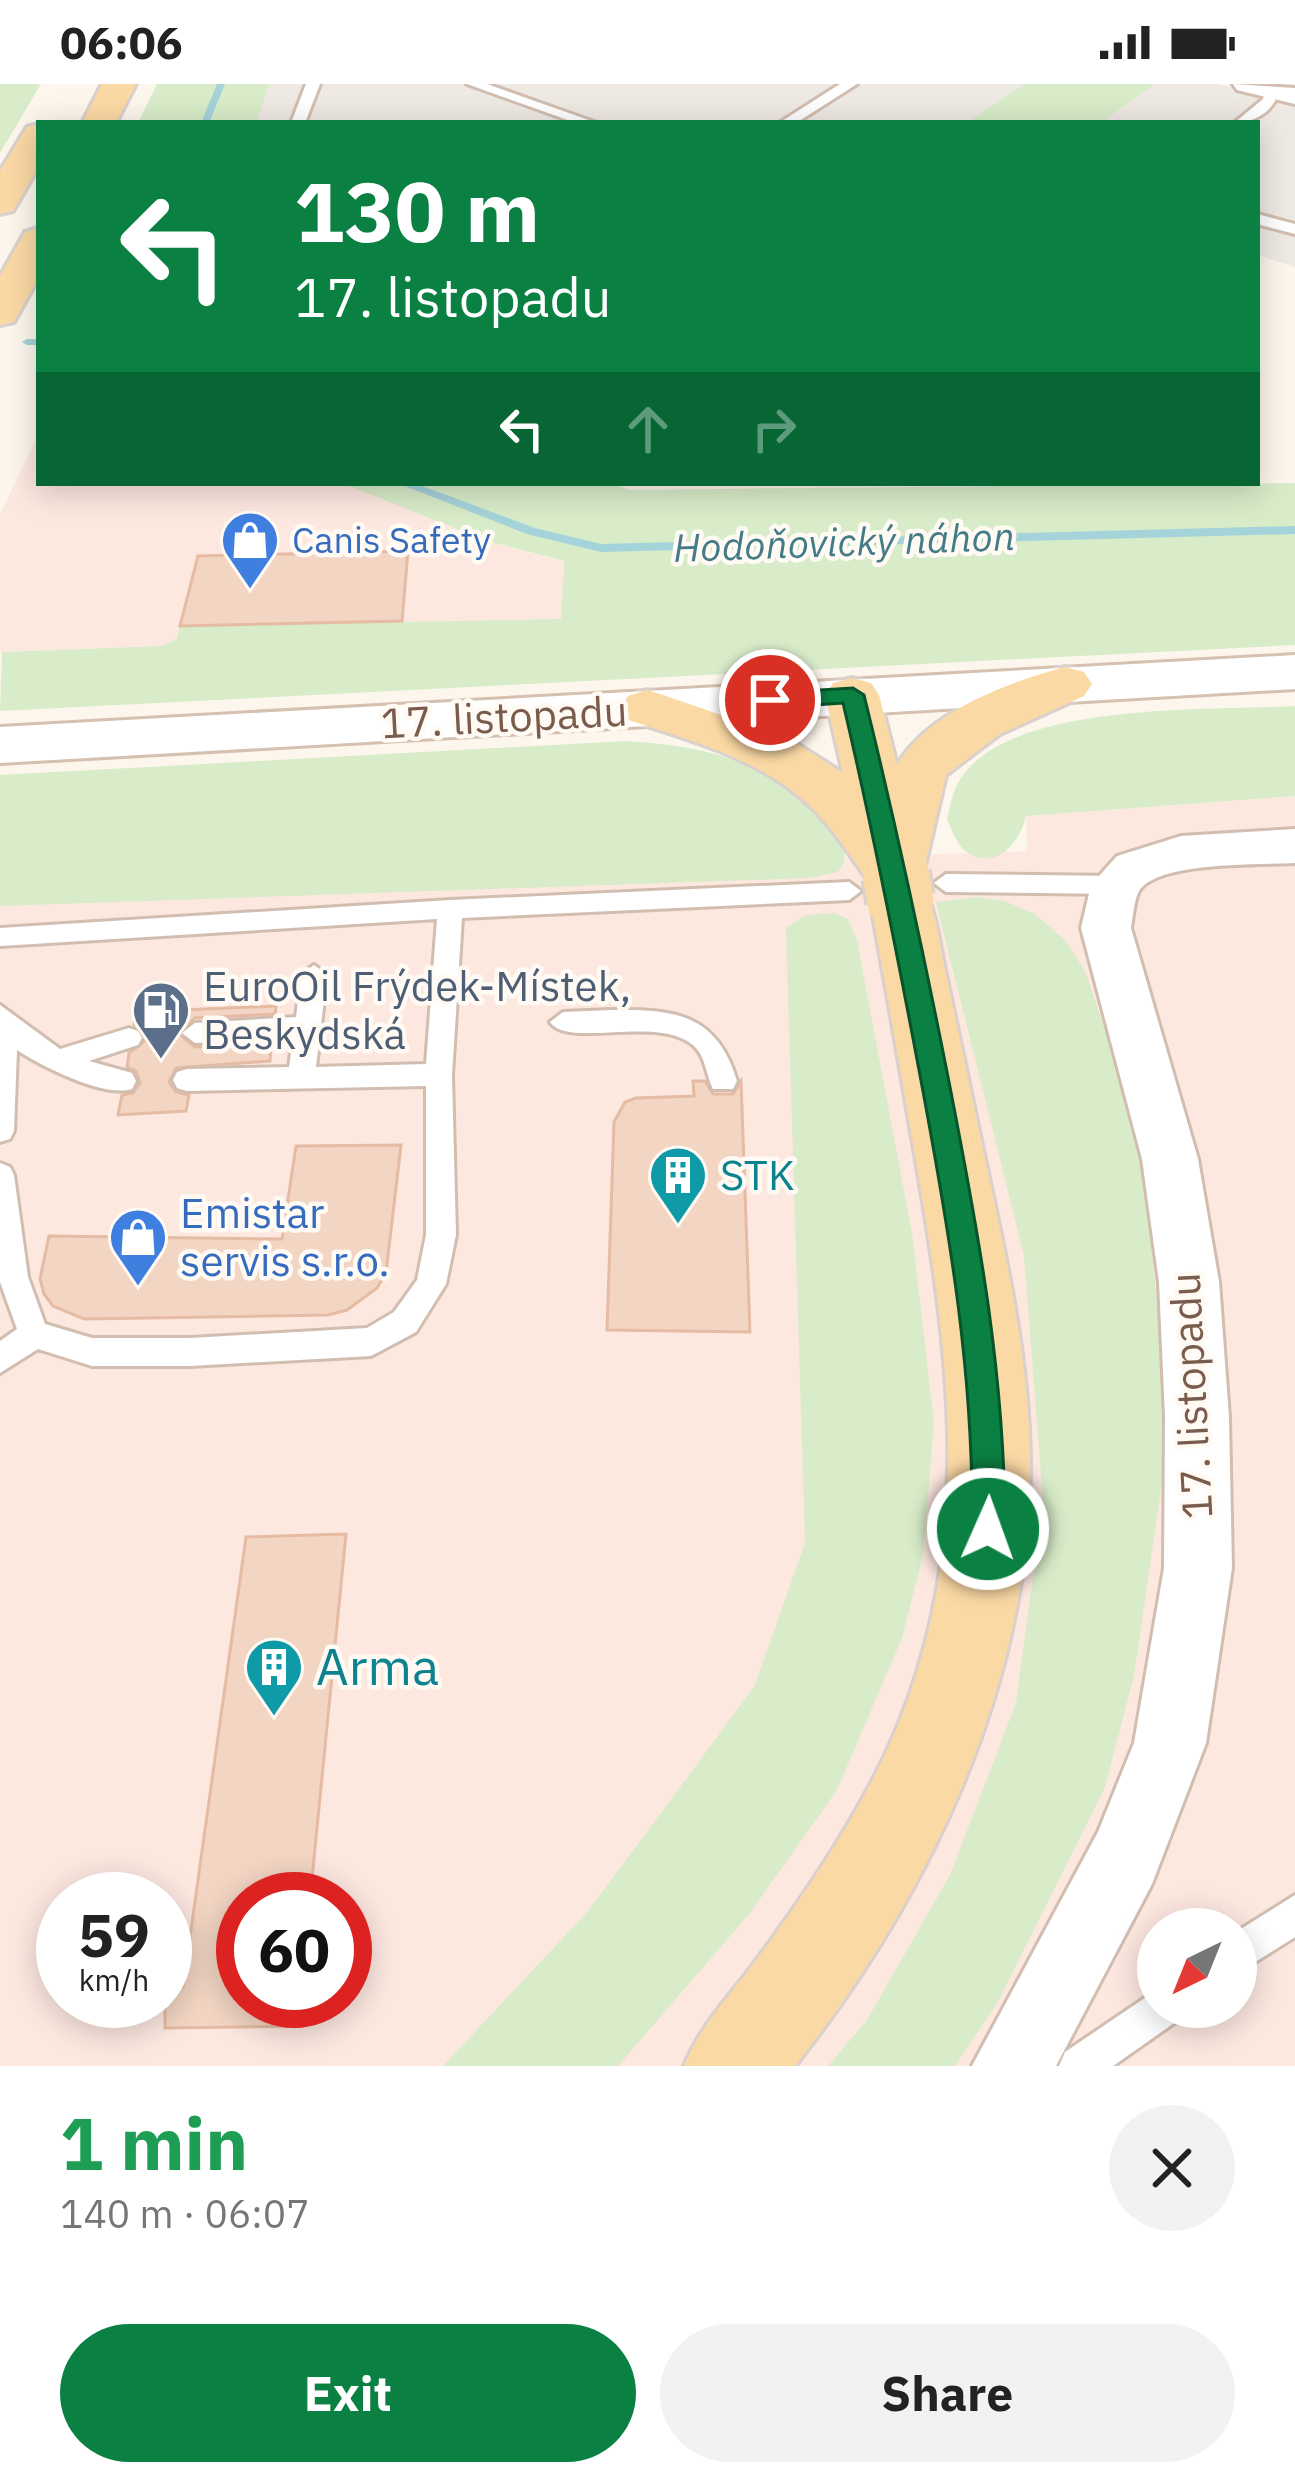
<!DOCTYPE html>
<meta charset="utf-8">
<style>
:root{--surface:#fff;--page:#f2f2f2;--text:#222;--muted:#767676;--accent:#0b8043}
body{margin:0;font-family:"IBM Plex Sans",sans-serif;background:var(--page);color:var(--text);height:100vh;display:flex;flex-direction:column;font-size:45px;white-space:nowrap}
*{box-sizing:border-box;margin:0}
p{font-size:39px;color:var(--muted)}
.icon{flex:none;width:66px;height:66px;fill:none;stroke:currentColor;stroke-width:2;stroke-linecap:round;stroke-linejoin:round}
.map{position:relative;height:1982px;overflow:hidden}
.panel{display:flex;flex-direction:column;background:var(--surface);flex:1}
.panel>*{flex:none}
.banner{position:absolute;left:36px;top:36px;width:1224px;height:366px;border-radius:0px;box-shadow:0 6px 30px #0003;background:#0b8043;color:#fff;overflow:hidden}
.needle{width:78px;rotate:223deg}
.fabs{position:absolute;left:1137px;top:1824px;display:grid;gap:24px}
.fabs a{display:grid;place-items:center;width:120px;height:120px;border-radius:50%;background:var(--surface);box-shadow:0 6px 30px #0003;font-size:60px}
.speed{position:absolute;left:36px;top:1788px;display:flex;gap:24px;font-size:60px;font-weight:700;text-align:center}
.speed>*{display:grid;place-content:center;width:156px;height:156px;border-radius:50%;background:var(--surface);box-shadow:0 6px 30px #0003;line-height:1}
.speed small{font-size:30px;font-weight:400}
.speed .limit{border:18px solid #d22;background:#fff;color:#111}
.pin{position:absolute;display:grid;place-items:center;width:102px;height:102px;color:#fff;margin:-51px;border:6px solid #fff;border-radius:50%;box-shadow:0 3px 12px #0007}
.me{position:absolute;width:132px;margin:-66px;rotate:2deg;stroke-linejoin:round;filter:drop-shadow(0 0 9px #0008)}
.turn{display:flex;align-items:center;gap:42px;height:252px;padding:0 60px;font-size:54px}
.turn .icon{width:156px;height:156px;stroke-width:2.5}
.turn b{display:block;font-size:84px;line-height:102px}
.lanes{display:flex;align-items:center;height:114px;padding:0 60px;background:#0003;justify-content:center;gap:60px;direction:ltr}
.lanes .off{opacity:.35}
.round{display:grid;place-items:center;flex:none;width:126px;height:126px;border-radius:63px;background:var(--page)}
.overview{display:flex;align-items:center;justify-content:space-between;height:204px;padding:0 60px}
h1{font-size:72px;font-weight:700;line-height:90px;color:#1e9e55}
.button{display:flex;gap:24px;margin-top:auto;padding:24px 60px}
.button a{flex:1;height:138px;border-radius:72px;background:var(--accent);color:#fff;font-size:48px;font-weight:700;line-height:138px;text-align:center}
.button a+a{background:var(--page);color:var(--text)}
.status{display:flex;justify-content:space-between;align-items:center;height:84px;padding:0 60px;background:var(--surface);direction:ltr}
.status svg{height:33px;fill:currentColor}
.map>svg:first-child{display:block}
.commercial{fill:#fde8e0;fill-rule:evenodd}
.industrial{fill:#efe9e4}
.green{fill:#d8ecc9}
.lines{fill:none;stroke-linecap:round;stroke-linejoin:round}
.stream{fill:#a5d3da;fill-rule:evenodd}
.building{fill:#f3d5c3;stroke:#e6bba3;stroke-width:3}
.lane-casing{stroke:#d1beb0;stroke-width:6}
.street-casing{stroke:#d1beb0;stroke-width:6}
.secondary-casing{stroke:#d6c0b0;stroke-width:6}
.primary-casing{stroke:#dad1cd;stroke-width:6}
.lane{fill:#fff;fill-rule:evenodd}
.street{fill:#fff;fill-rule:evenodd}
.secondary{fill:#fff;fill-rule:evenodd}
.primary{fill:#fbd9a5;fill-rule:evenodd}
.primary-bridge-casing{stroke:#dad1cd;stroke-width:72;stroke-linecap:butt}
.primary-bridge{stroke:#fbd9a5;stroke-width:66}
.route{fill:#0b8043;stroke:#07532c;stroke-width:3}
.labels{text-anchor:middle;stroke-width:9;stroke-linejoin:round;paint-order:stroke}
.far-shop-label{font-size:36px;fill:#366cbe;stroke:#fffaf3;text-anchor:start}
.far-water-label{font-size:39px;font-style:italic;fill:#437c86;stroke:#fffaf3}
.street-label{font-size:42px;fill:#7a5c4d;stroke:#fffaf3}
.service-label{font-size:42px;fill:#4e5e75;stroke:#fffaf3;text-anchor:start}
.culture-label{font-size:42px;fill:#0d838f;stroke:#fffaf3;text-anchor:start}
.shop-label{font-size:42px;fill:#366cbe;stroke:#fffaf3;text-anchor:start}
.near-culture-label{font-size:51px;fill:#0d838f;stroke:#fffaf3;text-anchor:start}
</style>
<div class="status"><b>06:06</b><svg viewBox="0 0 49 12"><path d="M0 12V9h3v3zM5 12V6h3v6zM10 12V3h3v9zM15 12V0h3v12zM26 1h20v11H26zM47 4h2v5h-2z"/></svg></div>
<div class="map">
<svg width="1295" height="1982" viewBox="0 0 1295 1982">
<rect width="100%" height="100%" fill="#fdf6ec"/>
<path class="commercial" d="M39,349V399H342L487,457L564,478L561,536L181,542L177,555L162,562L0,568V430Z
M1295,712V1982H0V805L1027,767L1026,732ZM63,1815H165V1917H63ZM243,1815H345V1917H243ZM1158,1845H1236V1923H1158Z"/>
<path class="industrial" d="M270,0H1219L1295,20V183L1257,171V39H256Z"/>
<path class="green" d="M0,0H41L0,69Z
M157,0H270L256,39H138Z
M1025,0H1155L1100,39H966Z
M342,399H613L629,406L1295,399V561L0,627L2,568L161,562L177,555L180,542L561,535L564,477L487,457Z
M1295,622V712L1026,732C1021,756 998,787 968,769C957,763 952,746 947,735C950,724 952,709 958,699C1004,616 1210,627 1295,622Z
M626,657C706,662 774,677 828,740C841,756 853,768 838,788L810,794L0,822V691Z
M977,813L1005,817L1035,830L1065,856L1085,887L1138,1041L1164,1280L1166,1371L1134,1592L1105,1703L998,1918L955,1982H828L867,1936L950,1791L1016,1619L1043,1417L1024,1172L936,818Z
M834,829L848,835L857,857L912,1149L934,1339L923,1471L902,1554L837,1706L750,1829L618,1982H443L589,1826L754,1603L805,1459L786,844L806,831Z"/>
<g class="lines">
<path class="stream" d="M217,0H225L209,39H201Z
M39,255V261H27L22,258L27,255Z
M397,399H414L535,444L601,460L1295,442V450L601,468L527,450Z"/>
</g>
<path class="building" d="M408,467L402,537L180,542L198,472Z
M276,922L275,930L195,934L178,949L195,963L271,960L270,977L176,984L169,998L176,1008L189,1011L186,1027L118,1031L122,1011L133,1009L140,999L136,987L127,983L129,969L146,956L142,945L134,941L136,928Z
M693,997H705L713,1010H733L741,997L750,1248L607,1246L614,1038L625,1018L636,1014L694,1012Z
M401,1061L386,1189L377,1204L347,1226L328,1231L84,1235L53,1222L44,1210L40,1195L49,1152L282,1155L296,1062Z
M346,1450L310,1815H243V1917H302L303,1942L165,1944V1903H183L246,1453Z"/>
<g class="lines">
<g class="lane-casing">
<path id="lane" d="M306,0H320L305,39H291Z
M467,0H487L597,39H576Z
M840,0H857L796,39H779Z
M1267,3L1279,6C1275,27 1254,39 1234,39L1263,15Z
M1257,130L1295,140V150L1257,140Z
M946,790L1115,792L1127,801L1115,810L946,808L934,799Z
M849,798L861,807L849,816L462,834L452,991L456,1151L446,1200L416,1248L371,1272L190,1282H92L38,1265L0,1289V1257L17,1245L0,1198V1079L10,1083L14,1091L28,1193L45,1240L92,1254H190L367,1244L394,1228L417,1196L426,1151V1002L187,1007L177,1004L173,996L177,988L187,985L289,983L293,954L195,959L182,949L195,939L296,933L301,891L314,881L327,891L316,983L426,980L437,835L0,862V844L450,816Z
M0,921L60,965L129,944L138,947L142,954L138,961L89,977L132,989L136,997L132,1005C104,1014 41,982 17,966L14,1047L10,1055L0,1058Z
M612,926C675,925 717,930 737,997L733,1005H713C706,991 706,973 694,962C659,930 568,965 550,938L563,928Z
M1295,1811V1853L1236,1890V1848Z
M1158,1905V1923H1183L1177,1937L1113,1982H1059L1065,1968Z"/>
</g>
<g class="street-casing">
<path id="street" d="M1233,0L1295,4V20L1237,6Z
M1295,745V779C1261,781 1158,777 1139,807C1134,816 1133,833 1131,844L1198,1075L1219,1198L1229,1333L1232,1484L1206,1659L1152,1800L1056,1982H972L1098,1748L1134,1659L1164,1484L1165,1333L1159,1198L1142,1075L1081,844L1091,801L1117,772L1181,752Z"/>
</g>
<g class="secondary-casing">
<path id="secondary" d="M1295,571V605L0,679V643Z"/>
</g>
<g class="primary-casing">
<path id="primary" d="M102,0H136L116,39H82Z
M39,40V82L13,127L0,130V87L27,43Z
M39,144V193L14,238L0,241V192L25,148Z
M1065,583L1084,588L1092,600L1084,612L1000,650L946,691L921,799C936,825 939,857 945,886C956,936 966,986 977,1037C1000,1148 1029,1262 1030,1376C1032,1598 930,1811 795,1982H684C702,1938 733,1909 760,1871C807,1807 851,1742 885,1671C976,1477 952,1286 917,1083C902,994 886,904 870,815L875,806C854,779 837,748 812,724C762,675 693,657 628,636L620,624L628,612L647,606L666,612L788,654L843,689L825,611L833,599L852,594L871,599L879,611L897,681C930,627 1006,599 1065,583Z"/>
</g>
<use href="#lane" class="lane"/>
<use href="#street" class="street"/>
<use href="#secondary" class="secondary"/>
<use href="#primary" class="primary"/>
<g class="primary-bridge-casing">
<path id="primary-bridge" d="M896,791L900,815"/>
</g>
<use href="#primary-bridge" class="primary-bridge"/>
</g>
<path class="route" d="M853,604L864,611C896,741 924,871 950,1003C979,1152 1005,1292 1005,1445L1000,1456L988,1461L977,1456L972,1445C974,1292 950,1152 922,1002C898,874 873,746 843,619L770,624L759,616L770,609Z"/>
<defs>
<g id="shop-pin" transform="scale(3)"><path d="M0 17L-7.5 6A9.5 9.5 0 1 1 7.5 6Z" fill="#3f7fe0" stroke="#fffaf3"/><path d="M-5-2.5h2.3a2.7 3.5 0 0 1 5.4 0H5L5.5 6h-11ZM-1.5-2.5h3a1.5 2.3 0 0 0-3 0Z" fill="#fff"/></g>
<g id="fuel-pin" transform="scale(3)"><path d="M0 17L-7.5 6A9.5 9.5 0 1 1 7.5 6Z" fill="#5c6f8a" stroke="#fffaf3"/><path d="M-5.5-6h7V0h2V4h1.3V-2.5L3-4.5l.8-.8L6-3V5H2.5V1h-1V6h-7ZM-4.2-4.7v3.2H.2V-4.7Z" fill="#fff"/></g>
<g id="building-pin" transform="scale(3)"><path d="M0 17L-7.5 6A9.5 9.5 0 1 1 7.5 6Z" fill="#0f9aa8" stroke="#fffaf3"/><path d="M-4-6H4V6H1V3H-1V6H-4ZM-2.5-4.3h1.7v1.8h-1.7ZM.8-4.3h1.7v1.8H.8ZM-2.5-1h1.7V.8h-1.7ZM.8-1h1.7V.8H.8Z" fill="#fff"/></g>
</defs>
<g fill-rule="evenodd">
<use href="#shop-pin" x="250" y="456"/>
<use href="#fuel-pin" x="161" y="926"/>
<use href="#building-pin" x="678" y="1091"/>
<use href="#shop-pin" x="138" y="1153"/>
<use href="#building-pin" x="274" y="1583"/>
</g>
<g class="labels">
<g class="far-shop-label">
<text x="292" y="469">Canis Safety</text>
</g>
<g class="far-water-label">
<text transform="translate(844 458) rotate(-2)" y="14">Hodoňovický náhon</text>
</g>
<g class="street-label">
<text transform="translate(504 633) rotate(-3)" y="15">17. listopadu</text>
<text transform="translate(1191 1312) rotate(-93)" y="15">17. listopadu</text>
</g>
<g class="service-label">
<text x="203" y="917">EuroOil Frýdek-Místek,<tspan x="203" dy="48">Beskydská</tspan></text>
</g>
<g class="culture-label">
<text x="720" y="1106">STK</text>
</g>
<g class="shop-label">
<text x="180" y="1144">Emistar<tspan x="180" dy="48">servis s.r.o.</tspan></text>
</g>
<g class="near-culture-label">
<text x="316" y="1601">Arma</text>
</g>
</g>
</svg>
<div class="fabs">
<a><svg class="needle" viewBox="-14 -14 28 28"><path d="M0-13l5 13h-10z" fill="#e53935"/><path d="M0 13l5-13h-10z" fill="#767676"/></svg></a>
</div>
<div class="speed"><div>59<small>km/h</small></div><div class="limit">60</div></div>
<div class="pin" style="left:770px;top:616px;background:#d93025"><svg class="icon" aria-label="arrive" viewBox="0 0 24 24"><path d="M6 21V4h12l-3 4 3 4H6"/></svg></div>
<svg class="me" style="left:988px;top:1445px" viewBox="-20 -20 40 40"><circle r="17" fill="#0b8043" stroke="#fff" stroke-width="3"/><path d="M0-11L8 9 0 5-8 9z" fill="#fff"/></svg>
<div class="banner">
<div class="turn"><svg class="icon" aria-label="left" viewBox="0 0 24 24"><path d="M17 20v-9H6M10 6l-5 5 5 5"/></svg><div><b>130 m</b>17. listopadu</div></div>
<div class="lanes"><svg class="icon" aria-label="left" viewBox="0 0 24 24"><path d="M17 20v-9H6M10 6l-5 5 5 5"/></svg><svg class="icon off" aria-label="ahead" viewBox="0 0 24 24"><path d="M12 20V5M6 11l6-6 6 6"/></svg><svg class="icon off" aria-label="right" viewBox="0 0 24 24"><path d="M7 20v-9h11M14 6l5 5-5 5"/></svg></div>
</div>
</div>
<section class="panel">
<div class="overview"><div><h1>1 min</h1><p>140 m · 06:07</p></div><a class="round"><svg class="icon" aria-label="close" viewBox="0 0 24 24"><path d="M6 6l12 12M18 6L6 18"/></svg></a></div>
<div class="button"><a>Exit</a><a>Share</a></div>
</section>
